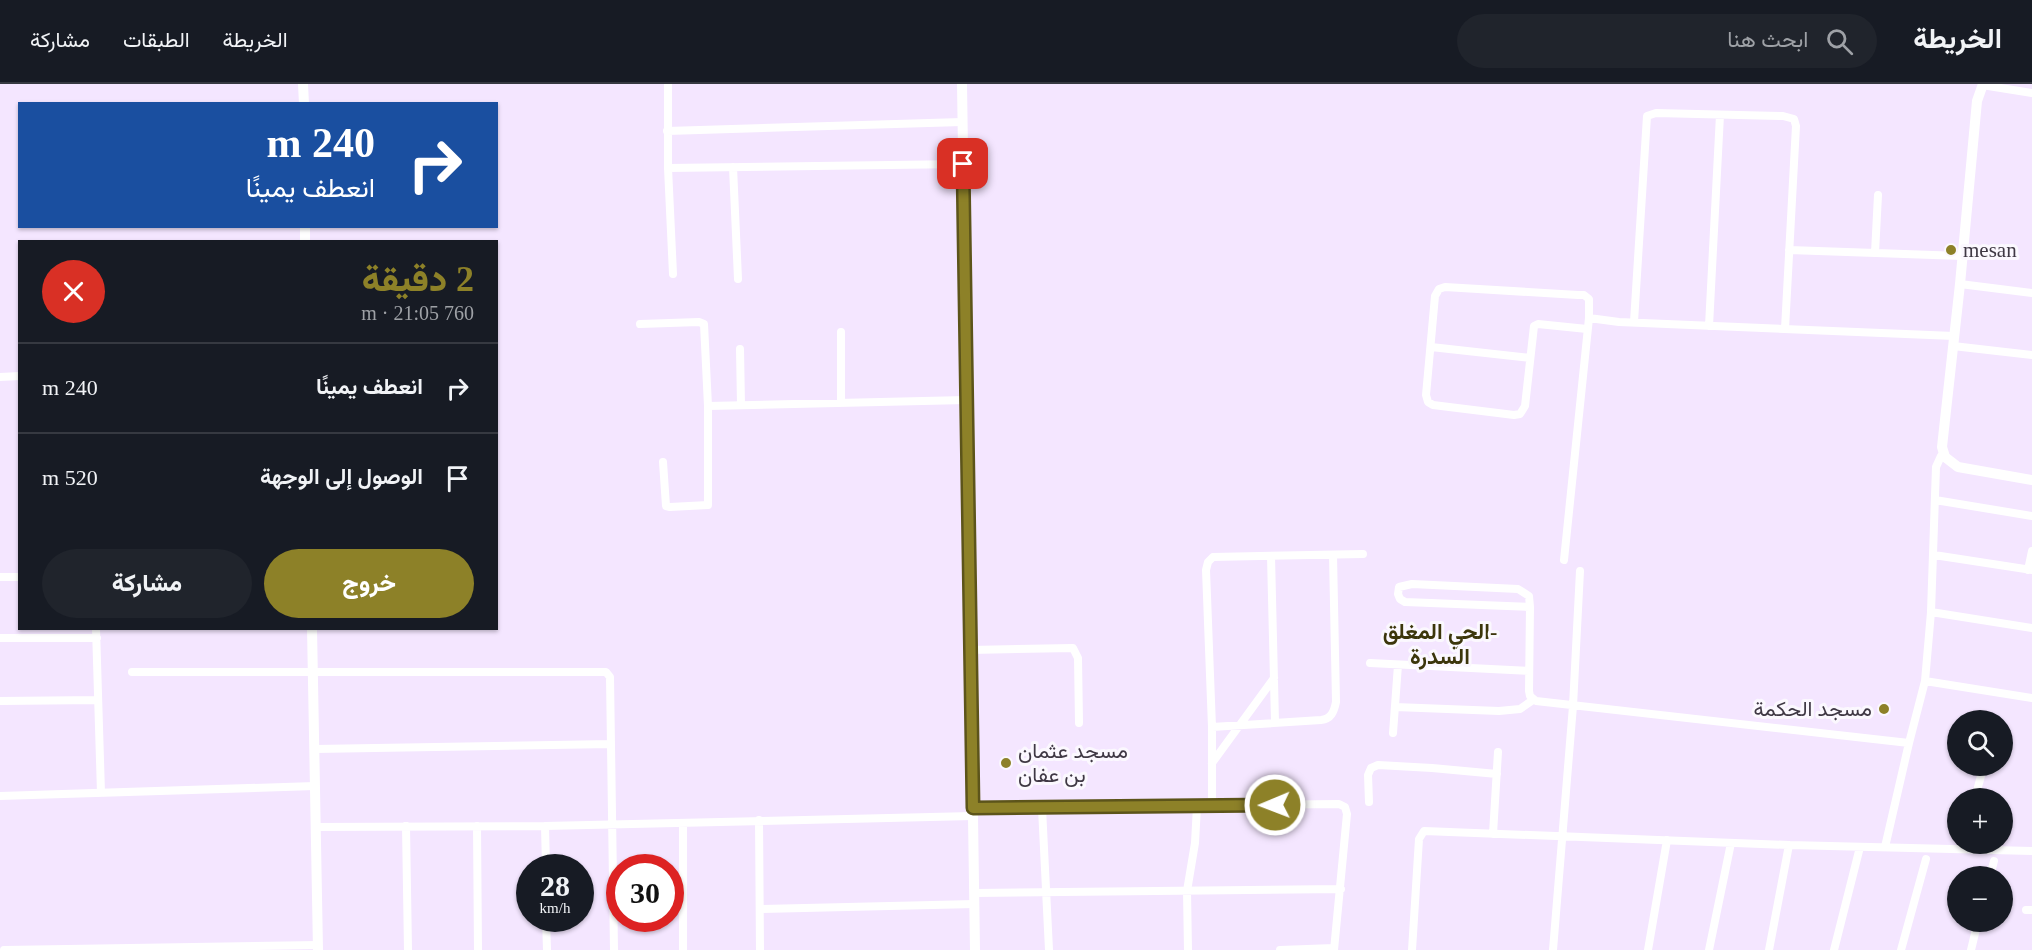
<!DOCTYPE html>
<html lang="ar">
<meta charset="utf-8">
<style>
:root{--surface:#171b24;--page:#20242c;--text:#f1f3f6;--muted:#9ea1a6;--line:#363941;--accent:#8d8128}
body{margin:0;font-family:"Times New Roman",Vazirmatn,serif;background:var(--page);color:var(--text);direction:rtl;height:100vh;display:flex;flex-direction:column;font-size:22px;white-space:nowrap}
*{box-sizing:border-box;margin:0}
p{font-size:20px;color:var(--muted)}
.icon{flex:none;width:33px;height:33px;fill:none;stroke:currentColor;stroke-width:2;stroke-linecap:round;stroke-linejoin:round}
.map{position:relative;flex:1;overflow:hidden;direction:ltr}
.details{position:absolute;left:18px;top:156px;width:480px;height:390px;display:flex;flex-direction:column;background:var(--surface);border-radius:0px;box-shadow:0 2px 4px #0004;direction:rtl}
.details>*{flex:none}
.top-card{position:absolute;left:18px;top:18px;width:480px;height:126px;border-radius:0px;box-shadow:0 2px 4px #0004;direction:rtl;background:#1a4fa0;color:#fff;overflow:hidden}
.tools{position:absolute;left:1947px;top:626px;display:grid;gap:12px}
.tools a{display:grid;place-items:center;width:66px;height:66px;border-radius:50%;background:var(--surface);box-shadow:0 2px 4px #0004;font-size:30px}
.speed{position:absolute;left:516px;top:770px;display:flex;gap:12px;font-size:30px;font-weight:700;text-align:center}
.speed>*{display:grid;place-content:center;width:78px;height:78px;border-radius:50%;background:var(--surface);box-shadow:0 2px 4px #0004;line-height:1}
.speed small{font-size:15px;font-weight:400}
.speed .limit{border:9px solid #d22;background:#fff;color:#111}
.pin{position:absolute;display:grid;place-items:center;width:51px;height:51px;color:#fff;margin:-26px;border-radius:12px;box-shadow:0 3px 9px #0006}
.me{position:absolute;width:66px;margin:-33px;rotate:269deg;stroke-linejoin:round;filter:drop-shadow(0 0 4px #0008)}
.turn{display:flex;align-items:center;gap:21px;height:126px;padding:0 24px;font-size:27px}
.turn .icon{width:78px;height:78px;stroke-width:2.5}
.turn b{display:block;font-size:42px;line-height:51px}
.round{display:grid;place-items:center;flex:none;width:63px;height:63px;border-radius:32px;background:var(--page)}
.overview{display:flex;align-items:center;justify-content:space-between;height:102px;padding:0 24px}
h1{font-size:36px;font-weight:800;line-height:45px;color:var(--accent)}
.action{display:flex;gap:12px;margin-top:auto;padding:12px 24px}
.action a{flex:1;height:69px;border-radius:36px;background:var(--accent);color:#fff;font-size:24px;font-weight:800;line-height:69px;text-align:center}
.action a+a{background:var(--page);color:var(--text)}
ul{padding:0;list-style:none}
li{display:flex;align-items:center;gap:18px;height:90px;padding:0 24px;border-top:2px solid var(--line)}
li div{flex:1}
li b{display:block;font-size:22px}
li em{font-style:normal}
header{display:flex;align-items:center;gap:36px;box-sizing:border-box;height:84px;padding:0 30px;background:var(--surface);border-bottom:2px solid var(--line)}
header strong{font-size:28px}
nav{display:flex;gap:33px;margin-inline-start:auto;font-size:21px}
.search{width:420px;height:54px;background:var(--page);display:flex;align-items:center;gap:15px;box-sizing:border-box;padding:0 21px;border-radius:33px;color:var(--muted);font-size:22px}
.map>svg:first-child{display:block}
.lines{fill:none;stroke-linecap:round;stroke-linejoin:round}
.minor{stroke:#fff;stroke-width:8}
.tertiary{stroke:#fff;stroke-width:10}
.route-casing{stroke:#5c541a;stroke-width:15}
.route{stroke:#8d8128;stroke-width:10}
.poi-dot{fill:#8d8128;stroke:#fbf8fe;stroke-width:2}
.labels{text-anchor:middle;stroke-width:6;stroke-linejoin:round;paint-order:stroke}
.poi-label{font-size:21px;fill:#3f3844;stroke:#fbf8fe;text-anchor:start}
.neighbourhood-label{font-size:22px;font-weight:bold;fill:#3c360b;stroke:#fbf8fe}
</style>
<header>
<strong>الخريطة</strong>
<div class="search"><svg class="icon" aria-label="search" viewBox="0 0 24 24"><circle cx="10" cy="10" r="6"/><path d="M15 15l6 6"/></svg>ابحث هنا</div>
<nav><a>الخريطة</a><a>الطبقات</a><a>مشاركة</a></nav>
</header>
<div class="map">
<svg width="2032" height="866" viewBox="0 0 2032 866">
<rect width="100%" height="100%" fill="#f4e6ff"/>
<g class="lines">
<path class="minor" d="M668,0V84L963,80
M1982,1L2032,9
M667,47L962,38
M733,83L738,195
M668,84L673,190
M1789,166L1962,172
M1875,169L1878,111
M1960,200L2032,209
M1589,234L1619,238L1954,252
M1634,238L1647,32L1656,29L1783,32L1794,35L1796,42L1785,245
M640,240L699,238L704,240L708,322V421L670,423L666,422L663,378
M1709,242L1720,31
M1953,262L2032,271
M1431,263L1530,274
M740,265L741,321
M0,293L20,292
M841,319V248
M708,322L966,316
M1935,416L2032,432
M1934,471L2032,486
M1271,472L1275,638
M1564,476L1589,234V215L1584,211H1578L1445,203L1439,205L1435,212L1426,311L1428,318L1433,321L1514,331L1520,330L1525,322L1534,242L1538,240L1587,245
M2028,486L2032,467
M0,493H20
M1530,523L1405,518L1400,515L1398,510L1399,503L1412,500L1518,505L1529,512L1530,523L1529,607L1530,612L1536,617L1909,659
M1931,528L2032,544
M96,544L101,709
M0,554H97
M970,566L1073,564L1078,574L1079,639
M1370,579L1529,587
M132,588H606L610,593L614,866
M1925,597L2032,614
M0,617L98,616
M1395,623L1499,627L1520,625L1533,616
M1212,643L1321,636C1331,635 1334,628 1336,618L1333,471
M1393,649L1398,581
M315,665L611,660
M1212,679L1274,594
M0,712L315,702
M1975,714L1984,681
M1369,718L1368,691L1371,684L1378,681L1432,684L1497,690
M1212,722V643L1206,486L1208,478L1213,473L1363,470
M973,724L1339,720L1345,723L1347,730L1334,866
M1042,724L1049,866
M759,736L760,866
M683,739V866
M406,742L408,866
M477,742L478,866
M545,742L546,783
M315,743L545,742L973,732
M1493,750L1498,668
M1885,763L1909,659L1925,597L1931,528L1936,383L1941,372L1945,373
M1990,792L1994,777
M975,809L1341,805
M760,825L975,820
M2026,826H2032
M546,834L547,866
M4,866L318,861
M1188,866L1187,807L1195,759L1197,722
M1280,866L1334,864
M1412,866L1419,755L1424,747L1789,761L2032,767
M1553,866L1573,622L1580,487
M1648,866L1667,756
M1709,866L1731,759
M1769,866L1789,761
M1834,866L1860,763
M1901,866L1926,775
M1971,866L1978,837"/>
<path class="tertiary" d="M303,0L304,20
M962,0L975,866
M1983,0L1977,17L1960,200L1942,363L1945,373L1958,383L2032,396
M305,142V158
M312,544L318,866"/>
</g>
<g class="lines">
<g class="route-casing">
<path id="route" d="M963,80L973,724L1275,721"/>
</g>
<use href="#route" class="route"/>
</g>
<g class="poi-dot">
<circle cx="1951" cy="166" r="6"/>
<circle cx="1884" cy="625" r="6"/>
<circle cx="1006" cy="679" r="6"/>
</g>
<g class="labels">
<g class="poi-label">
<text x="1963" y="173">mesan</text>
<text x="1872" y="632" text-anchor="end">مسجد الحكمة</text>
<text x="1018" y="674">مسجد عثمان<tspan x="1018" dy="24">بن عفان</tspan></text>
</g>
<g class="neighbourhood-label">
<text x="1440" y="555">الحي المغلق-<tspan x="1440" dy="25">السدرة</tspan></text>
</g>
</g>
</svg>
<div class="tools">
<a><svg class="icon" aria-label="search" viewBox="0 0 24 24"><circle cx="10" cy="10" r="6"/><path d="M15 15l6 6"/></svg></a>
<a>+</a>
<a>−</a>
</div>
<div class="speed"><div>28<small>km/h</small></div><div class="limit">30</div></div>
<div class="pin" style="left:963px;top:80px;background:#d93025"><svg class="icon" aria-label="arrive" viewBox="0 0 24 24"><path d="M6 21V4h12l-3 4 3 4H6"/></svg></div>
<svg class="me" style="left:1275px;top:721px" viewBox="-20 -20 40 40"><circle r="17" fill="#8d8128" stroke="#fff" stroke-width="3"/><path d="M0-11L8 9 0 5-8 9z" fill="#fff"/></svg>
<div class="top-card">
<div class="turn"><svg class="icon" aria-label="right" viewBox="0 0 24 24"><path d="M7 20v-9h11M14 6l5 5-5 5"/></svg><div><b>240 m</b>انعطف يمينًا</div></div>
</div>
<section class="details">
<div class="overview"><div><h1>2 دقيقة</h1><p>760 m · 21:05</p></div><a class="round" style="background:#d93025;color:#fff"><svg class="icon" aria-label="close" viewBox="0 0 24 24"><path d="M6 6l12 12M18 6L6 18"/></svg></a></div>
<ul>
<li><svg class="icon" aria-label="right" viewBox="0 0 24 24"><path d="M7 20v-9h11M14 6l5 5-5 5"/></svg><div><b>انعطف يمينًا</b></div><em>240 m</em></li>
<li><svg class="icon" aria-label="arrive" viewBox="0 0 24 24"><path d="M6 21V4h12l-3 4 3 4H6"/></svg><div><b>الوصول إلى الوجهة</b></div><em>520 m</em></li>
</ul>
<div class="action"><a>خروج</a><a>مشاركة</a></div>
</section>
</div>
